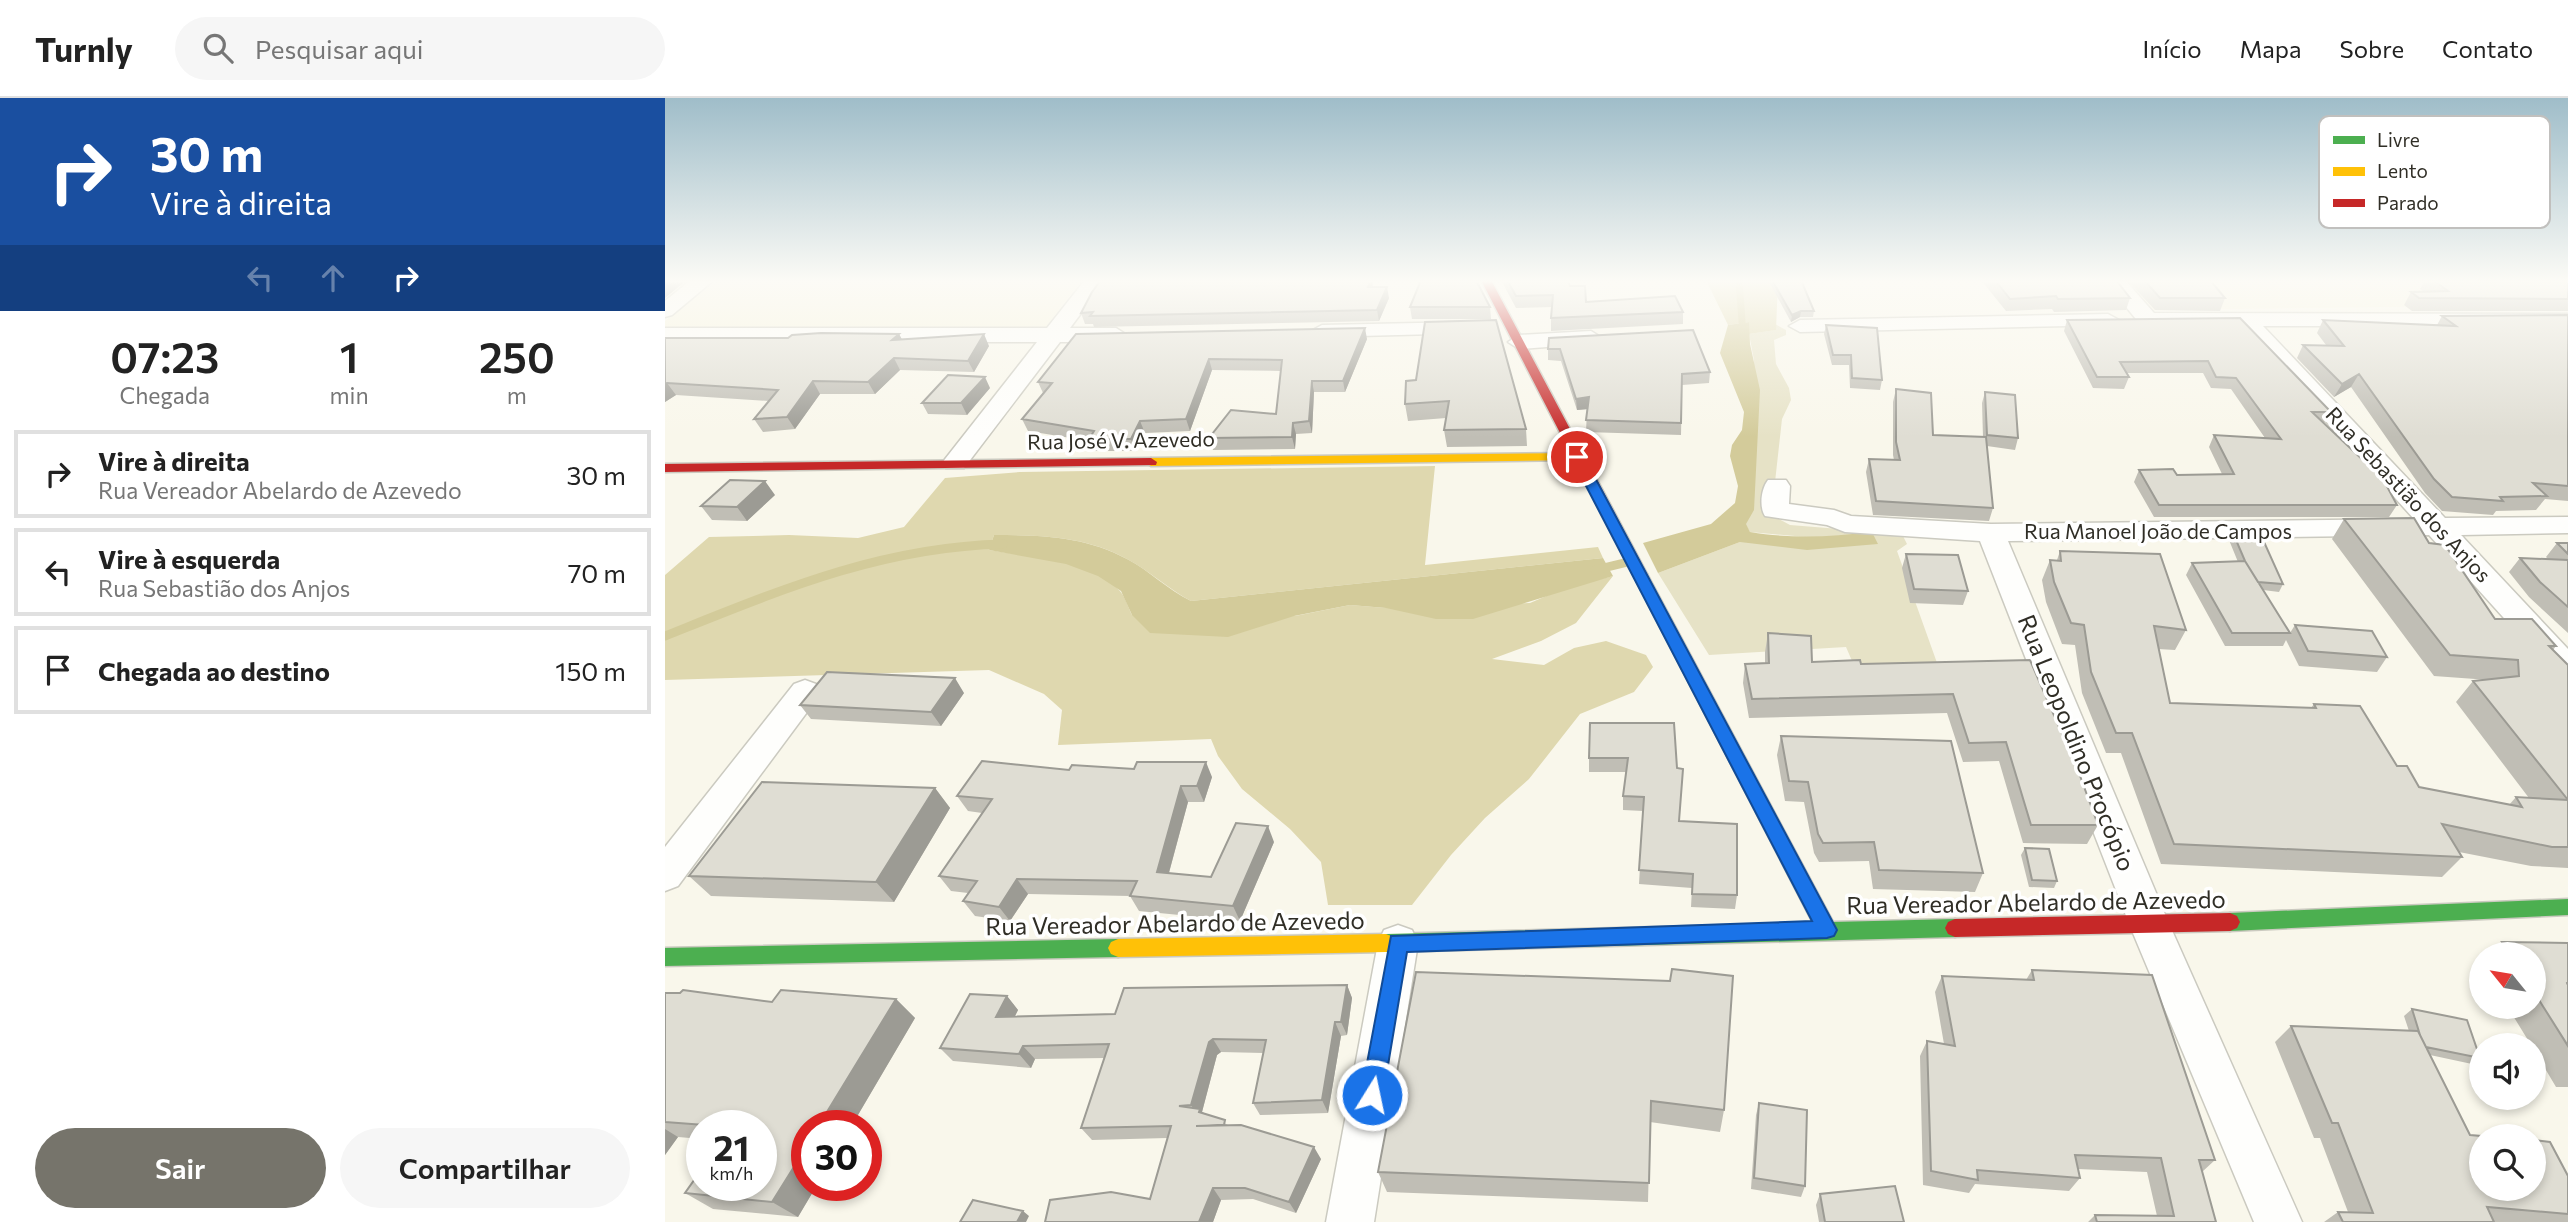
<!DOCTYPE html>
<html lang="pt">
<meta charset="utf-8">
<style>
:root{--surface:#fff;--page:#f6f6f6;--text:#222;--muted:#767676;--line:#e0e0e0;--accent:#76746b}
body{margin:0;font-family:Commissioner,sans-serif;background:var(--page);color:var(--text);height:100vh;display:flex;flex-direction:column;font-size:26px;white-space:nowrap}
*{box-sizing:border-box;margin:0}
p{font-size:23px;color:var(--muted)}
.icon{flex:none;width:38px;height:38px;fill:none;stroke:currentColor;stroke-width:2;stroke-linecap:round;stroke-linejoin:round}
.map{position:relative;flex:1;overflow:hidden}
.panel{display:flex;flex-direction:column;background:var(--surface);width:665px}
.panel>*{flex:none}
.banner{background:#1a4fa0;color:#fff;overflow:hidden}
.needle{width:46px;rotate:300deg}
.tools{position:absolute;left:1804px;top:844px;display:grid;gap:14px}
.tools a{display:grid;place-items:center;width:77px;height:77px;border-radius:50%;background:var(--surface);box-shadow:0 4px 10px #0003;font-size:35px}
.speed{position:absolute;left:21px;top:1012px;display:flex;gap:14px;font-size:35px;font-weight:700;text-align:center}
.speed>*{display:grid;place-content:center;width:91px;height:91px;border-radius:50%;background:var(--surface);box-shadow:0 4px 10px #0003;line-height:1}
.speed small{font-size:18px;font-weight:400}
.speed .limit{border:10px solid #d22;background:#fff;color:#111}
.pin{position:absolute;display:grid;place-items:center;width:60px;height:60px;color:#fff;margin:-30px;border:4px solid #fff;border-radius:50%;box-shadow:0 2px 7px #0007}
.me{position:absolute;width:77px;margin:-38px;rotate:10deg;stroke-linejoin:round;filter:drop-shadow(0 0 5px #0008)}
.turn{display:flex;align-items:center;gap:24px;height:147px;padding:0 35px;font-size:32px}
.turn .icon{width:91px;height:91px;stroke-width:2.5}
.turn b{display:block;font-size:49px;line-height:60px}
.lanes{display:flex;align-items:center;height:66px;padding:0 35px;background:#0003;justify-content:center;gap:35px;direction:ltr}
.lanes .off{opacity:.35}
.eta{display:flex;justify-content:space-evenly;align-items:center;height:119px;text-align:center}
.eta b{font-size:42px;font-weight:600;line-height:49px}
.action{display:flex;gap:14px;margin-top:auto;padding:14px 35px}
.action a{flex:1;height:80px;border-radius:42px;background:var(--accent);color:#fff;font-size:28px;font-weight:600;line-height:80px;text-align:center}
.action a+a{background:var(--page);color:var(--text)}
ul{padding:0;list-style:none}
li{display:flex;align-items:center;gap:21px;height:88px;margin:0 14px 10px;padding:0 21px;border:4px solid var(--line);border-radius:0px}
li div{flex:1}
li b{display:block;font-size:26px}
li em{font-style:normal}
header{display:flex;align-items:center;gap:42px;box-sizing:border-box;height:98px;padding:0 35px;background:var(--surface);border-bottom:2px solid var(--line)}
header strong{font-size:33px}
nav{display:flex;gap:38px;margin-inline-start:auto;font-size:24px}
.search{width:490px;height:63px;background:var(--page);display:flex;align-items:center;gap:18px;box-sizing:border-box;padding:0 24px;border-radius:38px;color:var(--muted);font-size:26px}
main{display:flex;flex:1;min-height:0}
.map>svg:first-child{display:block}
.built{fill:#f6f3dc}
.green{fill:#e6e2c6}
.forest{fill:#dfd8af}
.water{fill:#d3cb9a}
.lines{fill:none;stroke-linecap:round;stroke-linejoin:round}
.stream-far1{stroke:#d3cb9a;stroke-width:7}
.stream{stroke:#d3cb9a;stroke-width:9}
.street-casing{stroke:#cbcac0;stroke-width:3}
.fast-casing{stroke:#cbcac0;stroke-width:3}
.slow-casing{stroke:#cbcac0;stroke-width:3}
.jam-casing{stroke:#cbcac0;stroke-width:3}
.street{fill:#fefefc;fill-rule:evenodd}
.fast{fill:#4caf50;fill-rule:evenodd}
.slow{fill:#ffc107;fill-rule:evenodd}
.jam{fill:#c62828;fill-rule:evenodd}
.wall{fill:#c0beb5}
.shaded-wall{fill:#9c9b94}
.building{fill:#dfddd3;stroke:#9c9b94;stroke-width:2}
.route{fill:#1a73e8;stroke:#114b97;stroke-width:2}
.labels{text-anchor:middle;stroke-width:7;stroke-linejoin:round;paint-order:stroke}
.street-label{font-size:21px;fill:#302e26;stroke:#fff}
.near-street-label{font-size:24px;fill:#302e26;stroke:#fff}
.key{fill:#fff;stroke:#c1c0be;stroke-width:2}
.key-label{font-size:19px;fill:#302e26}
</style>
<header>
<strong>Turnly</strong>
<div class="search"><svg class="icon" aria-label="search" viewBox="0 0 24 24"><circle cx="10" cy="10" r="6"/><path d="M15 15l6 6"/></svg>Pesquisar aqui</div>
<nav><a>Início</a><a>Mapa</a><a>Sobre</a><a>Contato</a></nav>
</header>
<main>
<section class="panel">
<div class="banner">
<div class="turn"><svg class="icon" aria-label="right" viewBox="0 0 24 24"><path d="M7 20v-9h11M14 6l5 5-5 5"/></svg><div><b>30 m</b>Vire à direita</div></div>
<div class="lanes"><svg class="icon off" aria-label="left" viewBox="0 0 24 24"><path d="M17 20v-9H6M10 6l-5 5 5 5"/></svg><svg class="icon off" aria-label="ahead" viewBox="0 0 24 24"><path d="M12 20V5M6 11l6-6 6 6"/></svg><svg class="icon" aria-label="right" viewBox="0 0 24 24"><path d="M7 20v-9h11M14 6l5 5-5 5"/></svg></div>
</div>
<div class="eta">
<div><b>07:23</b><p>Chegada</p></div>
<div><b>1</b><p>min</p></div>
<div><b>250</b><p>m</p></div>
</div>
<ul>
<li><svg class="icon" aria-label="right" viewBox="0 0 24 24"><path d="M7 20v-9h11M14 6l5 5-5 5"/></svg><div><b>Vire à direita</b><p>Rua Vereador Abelardo de Azevedo</p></div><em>30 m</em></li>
<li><svg class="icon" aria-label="left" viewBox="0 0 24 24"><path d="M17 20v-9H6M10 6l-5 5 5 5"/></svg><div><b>Vire à esquerda</b><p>Rua Sebastião dos Anjos</p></div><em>70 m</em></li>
<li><svg class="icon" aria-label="arrive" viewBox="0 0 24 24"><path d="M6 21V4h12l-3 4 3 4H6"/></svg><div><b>Chegada ao destino</b></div><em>150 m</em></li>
</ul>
<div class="action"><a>Sair</a><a>Compartilhar</a></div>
</section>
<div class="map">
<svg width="1903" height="1124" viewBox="0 0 1903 1124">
<rect width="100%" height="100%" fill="#f9f7eb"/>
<path class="built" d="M53,182H417L380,230L0,232V223Z
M1456,182H1774L1809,208L1480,212Z"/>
<path class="green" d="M1110,226L1121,232V237L1109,242L1111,266L1124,290L1126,302L1117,321L1110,384L1096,404L1103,415L1125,427L1237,436L1242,446L1232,453L1276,576L1194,579L1181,549L1044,557L993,475L1075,444L1152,440L1085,434L1080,426L1089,262L1084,236L1110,232Z"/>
<path class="forest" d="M1041,182H1113L1111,232L1084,236V224L1063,227Z
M770,368L760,467L933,449L938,460L526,503C503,491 485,473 462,461C421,438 375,437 329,437L324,452C365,459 423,461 454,492C460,498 463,509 467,517L630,518L685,507L721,510L865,505L900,490L948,478L911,525L876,543L827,561L879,567L909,550L941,543L981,557L988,569L969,594L915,616L864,681L820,720L786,757L747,807H663L656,764L625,731L577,691L553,658L546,641L393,647L397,612L379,596L324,572L0,582V477L44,439L124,437L193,440L239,429L280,380L355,374Z"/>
<path class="water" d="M1084,224L1085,246L1095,292L1089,412L1081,426L1085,434C1127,441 1165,439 1207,434L1213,446L1142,452L1075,444L993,475L978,445L1046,426L1070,405L1073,388L1065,358L1067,347L1077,332L1079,314L1055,255L1063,227Z
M329,437C375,437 420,438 462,461C485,473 503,492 526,503L938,460L948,478L808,521H771L721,510L685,507L629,518L563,539L485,535L467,517L456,493L433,478L401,466L324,452Z"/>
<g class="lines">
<path class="stream-far1" d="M1074,182L1078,237"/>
<path class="stream" d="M930,472L963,464
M0,538C113,493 215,449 338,446"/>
<g class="street-casing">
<path id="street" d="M26,182H49L7,217L0,219V203Z
M420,182H441L405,230H451L462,237L451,244H395L299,370H281L277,365L372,244H0V230H382Z
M1439,182H1460L1489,215L1903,216V228H1598L1780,420L1903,419V435L1796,437L1903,551V582L1892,579L1764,437L1343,443L1505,828L1637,1124H1589L1465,828L1315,443L1180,434L1162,427L1100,418C1094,409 1096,391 1103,382H1121L1125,388L1124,406L1169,412L1186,418L1326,426L1749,421L1575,228L1475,226Z
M1443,216L1454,222L1451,227L1135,234L1124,228L1135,222Z
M801,224L812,230L809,235L657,239L646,233L657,227Z
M926,233L937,240L934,245L854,251L843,244L854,237Z
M140,582L151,586L156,594L151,602L13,788L0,793V749L129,586Z
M733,827L747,832L753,845L709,1124H661L713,845L719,832Z"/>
</g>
<g class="fast-casing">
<path id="fast" d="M975,471L982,476L1168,824L1290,821L1297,824L1300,830L1297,836L1290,839L721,854L714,851L711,845L714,839L721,836L1148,825L968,476Z
M1903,801V817L1565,833L1558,830L1555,824L1558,818L1565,815Z
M453,841L460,844L463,850L460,856L453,859L0,868V850Z"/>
</g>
<g class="slow-casing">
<path id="slow" d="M912,355L918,359L916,362L486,368L480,364L486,360Z
M721,836L728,839L731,845L728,851L721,854L453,859L446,856L443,850L446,844L453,841Z"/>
</g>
<g class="jam-casing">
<path id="jam" d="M816,182H826L982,476L980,479H970L968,476Z
M486,360L492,364L491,367L0,374V366Z
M1565,815L1572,818L1575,824L1572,830L1565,833L1290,839L1283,836L1280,830L1283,824L1290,821Z"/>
</g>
<use href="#street" class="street"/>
<use href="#fast" class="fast"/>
<use href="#slow" class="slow"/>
<use href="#jam" class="jam"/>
</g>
<path class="wall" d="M707,182L708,189L724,200L714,223L429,229L428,226H420L416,215Z
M836,182H902L905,188L921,204L1018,214V226L886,233V220L887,209L851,210Z
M1103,182H1136L1149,213L1148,219H1135L1126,224Z
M1316,182H1451L1465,200L1461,212L1389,214L1387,211L1341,213Z
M1462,182H1545L1560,200L1555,213L1490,212Z
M1760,182H1903V213H1747L1739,207L1746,194H1760L1755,191Z
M745,209H825L826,221H747Z
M1903,217V403L1880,401L1871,412L1831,413L1828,417L1777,413L1760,395L1686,289L1669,299L1632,260L1638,247H1661L1652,235L1658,222L1772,227L1777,218Z
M1575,220L1666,314L1659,325L1732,407L1724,419H1489L1469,384L1474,372L1512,377L1557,376L1544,349L1549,337L1600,340L1566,291L1546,290L1538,275H1461L1464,279L1459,291L1428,290L1399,233L1402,222Z
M1161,227L1217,282L1215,292L1185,290L1184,267H1167L1159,236Z
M234,236L237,242L324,248L309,274L235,272L210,296H155L130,331L98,334L89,321L104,303L11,297L0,304V240H123Z
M411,236L702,241L680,294H649L647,335L631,336L630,351L548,352L544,340L611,316L616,273L547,272L525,333L480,335L470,353H428L424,343L363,333L357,321L378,295L373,284Z
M884,240L1045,274L1044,285L1017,287L1016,337L921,334L922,311L912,312L896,263L883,262V251Z
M741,283L861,331L862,348L782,349L779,332L781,320L743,323L740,306Z
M325,290L302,317L263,316L257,305Z
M1231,291L1268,337L1318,339L1317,305L1320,294L1353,340L1350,352L1322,348L1328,410L1324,423L1208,417L1201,374L1204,361L1229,362L1228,357V304Z
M110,397L82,423L47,422L36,408Z
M1679,421L1764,445L1830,521L1891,548L1888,552L1903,567V770L1866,768L1794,754L1797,759L1777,779L1496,766L1456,655H1441L1417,595L1410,547L1397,546L1381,504L1377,482L1385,462H1392L1395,453L1521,532L1510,552L1493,551L1505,605L1646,610L1649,606L1732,668L1754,689L1844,707L1851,699L1864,700L1791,604L1808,583L1824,582L1769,578L1667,441Z
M1568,435L1618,486L1614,494L1598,492L1625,535L1630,527L1722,559L1712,574L1634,568L1621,542L1618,548H1560L1521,477L1527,465L1573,464L1564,442Z
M1892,445H1903V535L1864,499L1844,474L1855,460L1883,461L1881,459Z
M1241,456L1303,493L1298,507L1245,505L1237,470Z
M1103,535L1147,564L1196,566L1365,562L1433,727L1422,746L1358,745L1334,663L1298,664L1282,615L1084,620L1078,585L1080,566H1100V554Z
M299,595L276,628L146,621L135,607Z
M1009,625L1014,723L1072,797L1070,811L1026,809L1027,790L974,786L978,713L958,712V698L961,674H924V660Z
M1116,638L1318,775L1310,794L1208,791L1204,763L1154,764L1149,755L1139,704L1120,703L1112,657Z
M404,672L547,679L539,704H523L504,775L546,779L609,744L575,823L474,813L465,798L363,796L345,823L310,818L298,803L303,795L286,793L274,778L317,715L303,713L292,698Z
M270,690L285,710L229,804L46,798L24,778Z
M1360,750L1392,783L1389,790L1364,789L1356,757Z
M1837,844L1903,845V884L1902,885L1903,887V989H1891L1869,952V947H1866L1842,908H1869V856H1824Z
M1367,872L1550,1062L1537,1074L1551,1124H1423L1430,1117L1492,1118L1482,1074L1413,1071L1415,1080L1404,1093L1310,1086L1304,1095L1258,1087L1255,958L1262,943L1279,946L1270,894L1277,878L1361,882Z
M751,874L1059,1012L1055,1034L985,1024L983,1104L722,1094L713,1074Z
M682,887L687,900L682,937L676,938L663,1015L595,1017L588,1005L598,955L556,954L552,957L537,1014L563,1027L656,1061L631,1115L588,1101L556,1102L548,1124H380L485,1101L502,1040L427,1042L416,1030L440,960L370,961L366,970L288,963L275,950L342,898L353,912L350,918L450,916Z
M0,895L107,904L231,901L250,920L133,1119L48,1111L20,1095L96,1027H37V1041L13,1039L0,1057Z
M1747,911L1815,960L1807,966L1765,957L1805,1037L1903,1078V1124H1659L1673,1114H1683L1655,1040H1649L1610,944L1626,928L1744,933L1739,918Z
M1094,1005L1140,1088L1136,1099L1086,1091L1091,1017Z
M1155,1096L1239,1124H1154L1151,1107Z"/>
<path class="shaded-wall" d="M0,182H22L0,200Z
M706,182H707L708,190L703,189Z
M722,189L724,200L714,223L712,212Z
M1136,213L1135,219L1126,224L1127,217Z
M700,230L702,241L680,294L678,283Z
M234,236L240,247L227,242Z
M319,236L324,248L309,274L303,263Z
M229,260L235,272L210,296L203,284Z
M544,261L547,272L525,333L521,321Z
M1694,276L1686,289L1669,299L1677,286Z
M320,279L325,290L302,317L296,305Z
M148,283L155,296L130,331L122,319Z
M647,283L649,294L647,335L644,323Z
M2,285L11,297L0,304V286Z
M924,299V311L912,312L911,301Z
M475,323L480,335L470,353L466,341Z
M628,325L631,336L630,351L627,339Z
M100,383L110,397L82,423L72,409Z
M290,580L299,595L276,628L266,614Z
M541,664L547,679L539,704L532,688Z
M516,688L523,704L500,789L492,774Z
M270,690L285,710L229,804L211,784Z
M603,728L609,744L575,823L568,808Z
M352,781L363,796L345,823L334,809Z
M682,887L687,900L682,937L676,924Z
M342,898L353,912L343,932L331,919Z
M231,901L250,920L187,1027H154Z
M670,924L676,938L663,1015L657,1002Z
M548,941L556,954L552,957L537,1014L544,1024L535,1020L526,1007L544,944Z
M358,948L370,961L366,970L354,956Z
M0,1031L13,1039L0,1057Z
M142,1048V1087H152L133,1119L107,1104Z
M649,1049L656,1061L631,1115L624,1104Z
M548,1090L556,1102L548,1124H534Z
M358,1113L364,1118L361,1124H352Z"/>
<path class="building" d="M436,182H706L703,189H722L712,212L425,218L428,214L416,215L427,194Z
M756,182H811L825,209H745Z
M842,182H902L905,188H920L921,204L1010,198L1018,214L886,220L888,197L851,198Z
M1107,182H1136L1149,213H1136L1127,217Z
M1330,182H1451L1465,200L1393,201L1391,198L1345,201Z
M1479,182H1545L1560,200H1495Z
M1768,182H1903V201L1754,200L1746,194L1783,193Z
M1903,217V388L1868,385L1882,398L1835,399L1838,403L1787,399L1769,381L1694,276L1677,286L1638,247L1679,248L1658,222L1791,228L1777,218Z
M1575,220L1666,314H1647L1718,381L1732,407H1494L1474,372L1508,371L1512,377L1569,376L1549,337L1616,341L1571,280L1551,279L1543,263L1455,264L1464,279H1432L1402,222Z
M831,222L861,331L779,332L784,303L740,306L741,283L751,282L760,224Z
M1161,227L1212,230L1217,282L1187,280L1186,257H1168Z
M700,230L678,283H647L644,323L628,325L627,339L544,340L566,312L611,316L617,262L544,261L521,321L475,323L466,341H424L429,333L357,321L387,285L373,284L411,236Z
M1028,232L1045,274L1017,276L1016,325L921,322L924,299L911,301L895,251H883L884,240Z
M156,235L234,236L227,242L319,236L303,263L229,260L203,284L148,283L122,319L89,321L113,292L2,285L0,286V240H123L127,237Z
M283,277L320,279L296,305H257Z
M1231,291L1266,295L1268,337L1321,339L1328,410L1211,403L1204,361L1235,362L1231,344Z
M1320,294L1350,297L1353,340L1322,337Z
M65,382L100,383L72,409L36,408Z
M1749,420L1764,445L1780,447L1830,521H1867L1891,548H1884L1903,567V749H1887L1777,726L1797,759L1509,746L1467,635H1451L1426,574L1419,527L1406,525L1389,484L1385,462L1396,463L1395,453L1495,456L1521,532L1489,528L1505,605L1651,610L1649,606L1695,608L1732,668H1742L1754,689L1857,709L1851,699L1903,702L1808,583L1854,578L1853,562L1785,557L1679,421Z
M1568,435H1595L1618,486L1593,484L1580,463Z
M1892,445H1903V456Z
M1241,456L1293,457L1303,493L1249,491Z
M1855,460L1903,462V509L1875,484Z
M1580,463L1625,535H1567L1527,465Z
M1630,527L1707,533L1722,559L1643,553Z
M1103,535L1146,538L1147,564L1195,562L1196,566L1365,562L1414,675L1433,727H1366L1341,644L1304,645L1288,596L1087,601L1080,566L1104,565Z
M162,574L290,580L266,614L135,607Z
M925,625H1009L1012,670L1018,671L1014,723L1072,726V797L1027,796L1028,776L974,772L979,699L958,698L963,660H924Z
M1116,638L1286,643L1318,775L1214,772L1209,744L1158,745L1153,736L1143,684L1124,683Z
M317,663L404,672L407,667L469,671L472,664H541L532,688H516L492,774L546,779L571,725L603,728L568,808L465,798L472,783L352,781L334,809L298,803L312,783L274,778L327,701L292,698Z
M97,684L270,690L211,784L24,778Z
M1360,750L1384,751L1392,783L1367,782Z
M1837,844L1903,845V884L1902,885L1903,887V948L1869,894V856H1845Z
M1007,871L1068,878L1059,1012L986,1003L984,1085L713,1074L751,874L1005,883Z
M1367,872L1487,877L1550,1062H1534L1551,1124H1432L1430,1117L1509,1118L1496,1060L1410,1057L1415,1080L1312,1072L1313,1082L1266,1073L1262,943L1290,948L1277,878L1369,882Z
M682,887L676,924H670L657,1002L588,1005L601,942L548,941L544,944L526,1007L514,1008L535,1011L534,1014L560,1022L559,1027L531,1028L576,1027L649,1049L624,1104L580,1090H548L534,1124H380L385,1102L446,1094L485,1101L506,1028L416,1030L444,946L358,948L354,956L275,950L305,896L342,898L331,919L450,916L459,890Z
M18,892L107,904L116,892L231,901L154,1027H142V1048L107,1104L20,1095L37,1071V1087H96V1027H40L0,1024V895H15Z
M1747,911L1802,922L1815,960L1761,949L1755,937Z
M1626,928L1753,933L1805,1037L1816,1038V1090H1869V1042L1885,1044L1903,1078V1116L1822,1109L1829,1124H1678L1673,1114L1708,1115L1673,1025H1667Z
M1094,1005L1142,1012L1140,1088L1089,1080Z
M1230,1088L1239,1124H1160L1155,1096Z
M308,1102L358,1113L352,1124H295Z"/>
<linearGradient id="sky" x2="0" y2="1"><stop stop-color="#9fbdc9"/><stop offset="0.54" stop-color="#fcfbf6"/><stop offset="1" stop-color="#fcfbf6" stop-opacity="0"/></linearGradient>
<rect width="1903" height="339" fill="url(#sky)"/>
<path class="route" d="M908,356L919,359L1172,832L1169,838L1162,840L742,854L718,997L715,1005L707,1008L699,1005L696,997L726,838L1147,823L906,359Z"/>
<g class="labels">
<g class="street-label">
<text transform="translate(456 343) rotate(-1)" y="7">Rua José V. Azevedo</text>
<text transform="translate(1743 397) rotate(47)" y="7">Rua Sebastião dos Anjos</text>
<text x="1493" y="441">Rua Manoel João de Campos</text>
</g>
<g class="near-street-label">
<text transform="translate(1411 645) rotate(68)" y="8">Rua Leopoldino Procópio</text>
<text transform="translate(1371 805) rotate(-1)" y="8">Rua Vereador Abelardo de Azevedo</text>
<text transform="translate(510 826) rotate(-1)" y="8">Rua Vereador Abelardo de Azevedo</text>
</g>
</g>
<rect x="1654" y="18" width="231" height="112" rx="10" class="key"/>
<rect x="1668" y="38" width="32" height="8" fill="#4caf50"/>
<rect x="1668" y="69" width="32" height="9" fill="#ffc107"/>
<rect x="1668" y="101" width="32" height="8" fill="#c62828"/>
<g class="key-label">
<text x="1712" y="49">Livre</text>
<text x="1712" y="80">Lento</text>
<text x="1712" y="112">Parado</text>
</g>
</svg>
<div class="tools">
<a><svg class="needle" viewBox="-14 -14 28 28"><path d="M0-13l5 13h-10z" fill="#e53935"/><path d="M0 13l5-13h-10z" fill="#767676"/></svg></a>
<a><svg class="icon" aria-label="sound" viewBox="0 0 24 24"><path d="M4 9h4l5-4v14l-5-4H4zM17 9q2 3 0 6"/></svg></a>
<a><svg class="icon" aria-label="search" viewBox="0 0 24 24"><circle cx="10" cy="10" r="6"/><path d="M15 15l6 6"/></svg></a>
</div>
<div class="speed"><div>21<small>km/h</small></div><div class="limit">30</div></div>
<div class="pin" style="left:912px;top:359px;background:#d93025"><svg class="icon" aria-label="arrive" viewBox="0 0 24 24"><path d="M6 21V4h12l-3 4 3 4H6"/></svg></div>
<svg class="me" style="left:707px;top:997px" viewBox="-20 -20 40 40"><circle r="17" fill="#1a73e8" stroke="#fff" stroke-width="3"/><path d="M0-11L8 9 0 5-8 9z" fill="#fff"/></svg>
</div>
</main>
